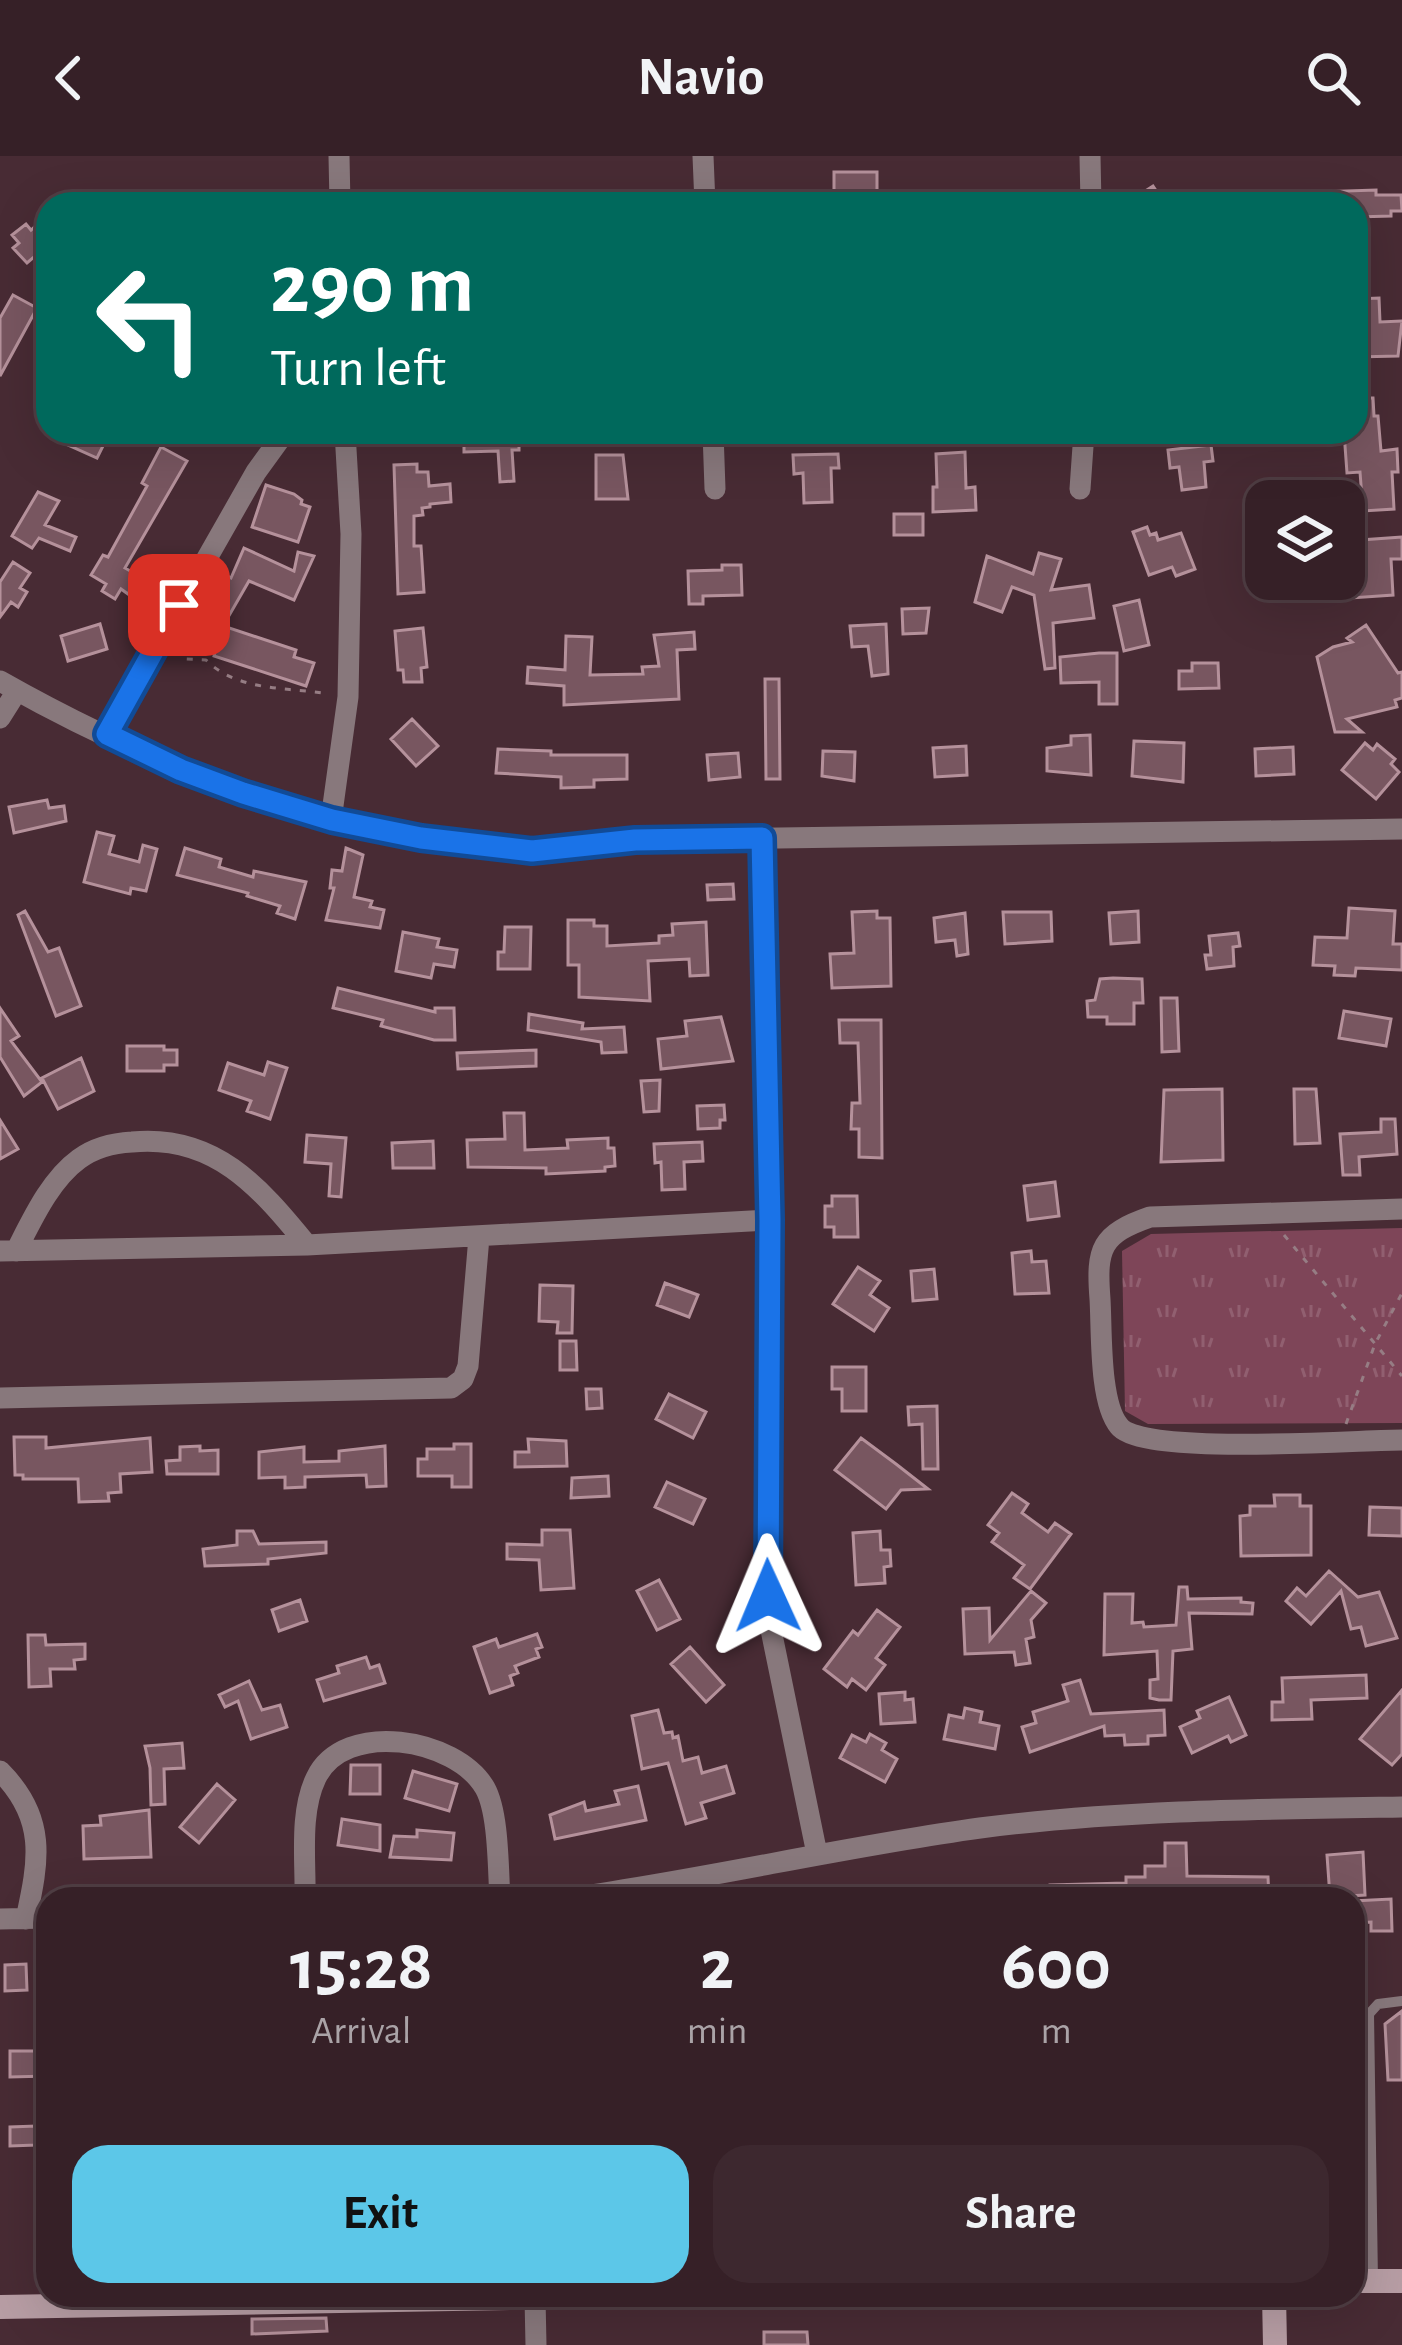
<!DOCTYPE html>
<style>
:root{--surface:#362027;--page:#3d282f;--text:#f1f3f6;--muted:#aaa3a7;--line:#503e44;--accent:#5cc7e8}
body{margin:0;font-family:"Alegreya Sans",sans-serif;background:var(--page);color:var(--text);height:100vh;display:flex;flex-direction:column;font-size:45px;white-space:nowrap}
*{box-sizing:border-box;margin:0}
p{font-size:39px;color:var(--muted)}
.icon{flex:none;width:66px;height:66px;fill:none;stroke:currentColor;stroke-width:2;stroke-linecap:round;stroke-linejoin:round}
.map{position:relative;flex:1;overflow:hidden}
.details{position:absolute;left:36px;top:1731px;width:1329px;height:420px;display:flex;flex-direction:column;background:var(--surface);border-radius:36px;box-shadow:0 12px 48px #0002,0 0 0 3px var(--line)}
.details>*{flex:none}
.top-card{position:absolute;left:36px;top:36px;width:1332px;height:252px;border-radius:36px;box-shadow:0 12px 48px #0002,0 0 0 3px var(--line);background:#00695c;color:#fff;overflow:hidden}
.buttons{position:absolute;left:1245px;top:324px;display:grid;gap:24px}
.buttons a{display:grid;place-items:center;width:120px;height:120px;border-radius:24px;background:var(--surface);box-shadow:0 12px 48px #0002,0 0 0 3px var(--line);font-size:60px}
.pin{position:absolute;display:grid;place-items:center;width:102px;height:102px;color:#fff;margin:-51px;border-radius:24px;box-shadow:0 6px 18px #0006}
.me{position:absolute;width:132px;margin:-66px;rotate:359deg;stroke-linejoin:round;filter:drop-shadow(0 0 9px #0008)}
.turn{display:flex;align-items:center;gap:42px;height:252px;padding:0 36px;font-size:54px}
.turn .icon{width:156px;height:156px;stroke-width:2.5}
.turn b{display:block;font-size:84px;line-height:102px}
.eta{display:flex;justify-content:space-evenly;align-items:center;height:204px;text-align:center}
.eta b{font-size:72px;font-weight:700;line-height:84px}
.primary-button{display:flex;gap:24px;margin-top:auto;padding:24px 36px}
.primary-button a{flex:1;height:138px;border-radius:36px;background:var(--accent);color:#111;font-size:48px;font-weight:700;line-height:138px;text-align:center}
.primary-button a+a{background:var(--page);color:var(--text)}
header{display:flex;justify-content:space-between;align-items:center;height:156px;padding:0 36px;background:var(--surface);font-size:54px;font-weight:700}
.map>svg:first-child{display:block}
.park{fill:url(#park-tufts)}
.building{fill:#785660;stroke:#b5919b;stroke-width:3}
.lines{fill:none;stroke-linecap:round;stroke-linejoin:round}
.path{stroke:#967d84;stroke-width:3;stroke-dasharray:6 9;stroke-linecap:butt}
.lane{stroke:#88787c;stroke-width:10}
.street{stroke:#88787c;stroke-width:21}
.secondary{stroke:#b79da4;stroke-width:24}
.route-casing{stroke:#114b97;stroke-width:30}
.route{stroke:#1a73e8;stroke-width:21}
</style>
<header><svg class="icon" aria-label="back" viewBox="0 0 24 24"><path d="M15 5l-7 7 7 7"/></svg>Navio<svg class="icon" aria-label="search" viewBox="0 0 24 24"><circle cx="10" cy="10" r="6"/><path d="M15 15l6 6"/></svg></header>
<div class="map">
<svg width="1402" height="2189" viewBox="0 0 1402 2189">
<defs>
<pattern id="park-tufts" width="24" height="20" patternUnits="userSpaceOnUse" patternTransform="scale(3)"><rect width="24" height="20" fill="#7e4558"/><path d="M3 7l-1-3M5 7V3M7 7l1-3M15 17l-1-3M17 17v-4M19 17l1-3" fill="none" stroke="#915f70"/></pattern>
</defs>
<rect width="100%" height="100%" fill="#482b34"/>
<path class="park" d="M1402,1072V1267L1148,1268L1125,1255L1122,1095L1151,1078Z"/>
<path class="building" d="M834,16H877V36L866,37L867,48H847V37H834Z
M1153,30L1165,48H1125Z
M1376,34V39H1401L1402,55H1391V60L1356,61V48H1316V36Z
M48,59V89L27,107L13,92L19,87L12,79L26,68L31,74Z
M13,139L37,152L0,220V162Z
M1379,142L1380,166L1402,165L1398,200L1356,201V143Z
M1356,213H1367L1369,242H1373L1374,260H1378L1381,295L1397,293L1398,316H1392L1394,353L1363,355L1360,316L1347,317L1344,276H1356Z
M490,276H519V294H512L514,325L500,326L498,295L464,296V282H490Z
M74,277L103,290L97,302L68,289Z
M1211,289L1213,305L1204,306L1206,331L1182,334L1179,311L1170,312L1168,294Z
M161,291L187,305L125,412L139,420L128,438L121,433L115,443L102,435L106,428L91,419L103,399L108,401L147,330L142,327Z
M965,296L966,332L975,331L976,354L933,356V331H937L936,298Z
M838,298L839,312H831L832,346L804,347L803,317L794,318L793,299Z
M596,299H623L628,343H596Z
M417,308V316H428L429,330L450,328L451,346L430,348V351L422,352L423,359L414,360V390H421L424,436L398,438L394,309Z
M266,329L294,338L302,344L301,348L310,351L298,386L252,371Z
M38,336L59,345L45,369L76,381L70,395L39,382L32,392L12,380Z
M894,358H923V379H894Z
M1147,371L1150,379L1156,377L1158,384L1181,377L1195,413L1176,420L1172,411L1149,419L1133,376Z
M1402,381V403H1391L1393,439L1351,442L1347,385Z
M244,392L294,415L298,396L314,400L294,444L249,425L223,470L296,494L294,501L314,507L306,530L214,500L216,492L186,474L220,416L231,422Z
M1039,397L1061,403L1051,434L1089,429L1094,462L1053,467L1055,512L1045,513L1034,439L1012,431L1002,456L975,446L987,400L1033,418Z
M13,406L30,417L20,432L27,436L18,451L11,446L0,461V426Z
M722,409H741L742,439L703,440V448H689L688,415L722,414Z
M1139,444L1149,489L1124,495L1114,450Z
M929,452L926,477L903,478L902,453Z
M100,468L107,493L68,505L61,480Z
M886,468L888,518L872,520L868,490L852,491L850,470Z
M1366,469L1398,517L1402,516V542L1395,544L1397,551L1347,563L1362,576H1335L1317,501L1333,491L1352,486L1347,482Z
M423,472L427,511L421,512L422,526H404L403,514H398L395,475Z
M694,476L695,493L677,494L679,543L564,549V530L527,527L528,511L565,514L566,480L592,481L590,519L643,518L642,511L659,510L654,479Z
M1099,497H1117V548H1099V526L1061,527L1060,501Z
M1192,507H1218L1219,532L1179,533V515H1192Z
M765,523H779L780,623H766Z
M412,563L438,590L416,610L391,583Z
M1090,579L1091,619L1047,615V592L1071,589V580Z
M1134,585L1184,587L1183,626L1132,620Z
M1365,587L1373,594L1377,588L1395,603L1391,608L1399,616L1376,643L1342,614Z
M966,590L967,619L935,621L933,592Z
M1293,591L1294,618L1256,620L1255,593Z
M498,593L551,595V599H627V623L594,624V631L561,632V621L496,617Z
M823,595L855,596L854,625L822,620Z
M738,597L740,621L709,624L707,599Z
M47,644L49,652L64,650L66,665L14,677L9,651Z
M97,676L114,680L109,698L139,706L143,689L157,693L146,735L131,732L130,738L84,726Z
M185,692L221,703L219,711L253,721L254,715L306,726L295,763L277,757L280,750L247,740L248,737L177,719Z
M346,692L363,699L354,741L372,745L370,751L384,754L380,772L326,764L334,732H330L332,714L342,715Z
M733,728L734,743L708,744L707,729Z
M1349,752L1395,755L1393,788H1402V814L1356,812L1355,820L1334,819L1335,810L1313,809L1315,781L1347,782Z
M25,755L48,796L59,792L81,850L56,860L18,759Z
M877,755V762H890L891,830L832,832L830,798L854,797L852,756Z
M1138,755L1139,786L1111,788L1109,757Z
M1003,756H1051L1052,785L1005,788Z
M965,757L968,798L957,800L955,784L936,786L934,762Z
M568,764H594V770H607V790L659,787V780L673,779L672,768L706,766L708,819L690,820L689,803L648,805L650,845L579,841V809H568Z
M505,771H531L530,813H498V796H504Z
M403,776L439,783L437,791L457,794L454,811L434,808L431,822L396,815Z
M1238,777L1240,790L1233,791L1234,810L1207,813L1205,799H1211L1209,780Z
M1113,822L1142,823L1143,847H1134V868H1107V861H1088L1087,845L1095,844L1100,823Z
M338,832L435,856V852H454L455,884H434L381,870L383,864L333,852Z
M1161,842H1177L1179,895L1162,896Z
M0,852L19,880L11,885L42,926L24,940L0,901Z
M1344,855L1391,863L1386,890L1339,882Z
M529,858L583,867L582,873L624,871L626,896L602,897L601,886L528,874Z
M721,861L733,905L661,913L658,883L687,880L685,865Z
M839,864H881L882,1002L859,1001V973H851L852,947H860L858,887H840Z
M127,890H164V894H177V909H164V915H127Z
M536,894V910L458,913L457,897Z
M81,902L94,935L58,953L42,922Z
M268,906L287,912L270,963L247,955L251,945L219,934L228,907L264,919Z
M660,924L659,955L644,956L641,925Z
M1222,933L1223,1004L1161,1006L1164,934Z
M1294,933H1316L1320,987L1295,988Z
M724,949L725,964H720V972L698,973L697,950Z
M504,957H524L525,994L568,992L567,984L608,982V992H614L615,1010L605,1011V1015L546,1018V1012L468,1011L467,984L505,983Z
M1381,963H1395L1397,998L1359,1001L1360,1019H1343L1340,978L1381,976Z
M0,964L18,993L0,1003Z
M307,979L346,982L341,1041L329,1040L331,1008L305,1006Z
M433,985L434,1012H393L392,987Z
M702,986L703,1005L684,1006L685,1033L662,1034L661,1006L655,1007L654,988Z
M1055,1026L1059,1060L1028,1064L1024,1030Z
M832,1040H857L858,1081H834V1071H825V1050H832Z
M1031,1095L1032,1106L1046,1105L1049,1137L1015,1138L1012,1097Z
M858,1111L880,1125L870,1139L889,1152L874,1175L833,1148Z
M934,1113L937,1143L913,1145L911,1115Z
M665,1127L698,1139L689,1161L657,1149Z
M540,1129L573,1130L572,1177H557L558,1166L539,1165Z
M560,1185H576L577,1214H560Z
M832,1211H866V1255H842V1233H832Z
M586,1233H601L602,1252L587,1253Z
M669,1238L706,1256L693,1282L656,1263Z
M937,1250L938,1313H923L922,1268L909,1269L908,1251Z
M14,1281H46V1292L150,1282L152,1316L120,1318L121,1336L108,1337L109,1345L79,1346L78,1323H23V1319H15Z
M861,1282L896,1308L928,1333L901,1334L886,1353L835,1314Z
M528,1283L566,1285L567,1310L515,1311V1296H529Z
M454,1288H471V1331H452V1320H418V1303H427V1293H454Z
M200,1290V1295L218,1294V1318H167L166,1305L180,1304V1291Z
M385,1290L386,1330L367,1331L366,1319L305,1321V1331L285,1332V1321L259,1322V1296L304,1291V1306L339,1305V1295Z
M608,1320L609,1340L571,1342L572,1322Z
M667,1326L705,1343L693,1368L655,1351Z
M1012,1337L1028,1348L1022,1357L1048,1376L1055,1367L1071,1378L1030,1433L1014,1422L1024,1409L992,1386L999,1377L988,1369Z
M1274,1339H1300V1350H1311V1399L1241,1400L1240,1360L1250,1359V1350H1275Z
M1370,1351L1402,1352V1380L1369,1379Z
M542,1374H570L574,1432L541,1434L539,1404L507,1403V1388L542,1389Z
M237,1375H253L259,1388L326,1386V1397L268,1403V1408L205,1410L203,1393L237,1389Z
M880,1375L881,1394H890L891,1410L884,1411L885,1427L856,1429L853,1377Z
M1329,1415L1358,1441L1379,1436L1397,1482L1366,1490L1361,1471L1351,1473L1341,1435L1311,1468L1286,1445L1297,1432L1306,1440Z
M659,1424L680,1463L657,1474L637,1435Z
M1179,1431H1187L1188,1443L1241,1442V1446L1253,1447L1252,1458L1189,1457L1192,1493L1173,1495L1171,1544H1159L1150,1542V1524L1158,1523L1157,1495L1104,1499L1105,1438H1133L1132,1467L1143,1466L1144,1471L1176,1469Z
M1031,1435L1046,1447L1031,1464L1034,1481L1026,1483L1030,1507L1016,1509L1014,1496L965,1498L963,1453L989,1452L990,1484Z
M300,1444L307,1465L279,1475L272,1454Z
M877,1454L900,1471L876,1502L885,1509L866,1534L852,1523L847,1531L824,1513L853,1475L858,1479Z
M537,1478L542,1491L536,1493L539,1501L515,1510L518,1517L510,1520L513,1529L490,1537L474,1491L496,1483L499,1491Z
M28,1479H45L46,1489L85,1488V1503L74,1504L75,1513H50L51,1530L29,1531Z
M690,1491L724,1529L706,1546L671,1508Z
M366,1501L370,1512L379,1509L385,1527L324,1545L317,1524L339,1517L337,1510Z
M1366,1519L1367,1542L1311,1544L1312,1563L1272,1564V1546H1283L1282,1522Z
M1080,1524L1091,1558L1164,1554L1165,1579L1148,1580V1588L1125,1589L1124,1579L1105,1580L1104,1570L1030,1596L1022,1571L1036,1567L1033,1556L1068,1545L1063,1529Z
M249,1525L262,1554L280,1549L287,1571L251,1583L238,1545L225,1551L219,1539Z
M1402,1534V1598L1392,1609L1360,1583Z
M905,1536V1544L913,1543L915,1566L881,1568L879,1538Z
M1229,1541L1246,1579L1231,1586L1228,1580L1192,1597L1180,1571L1200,1562L1197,1555Z
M965,1552L982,1556L980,1566L999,1570L995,1593L944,1583L949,1559L963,1562Z
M658,1554L664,1577L672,1576L673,1582L678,1580L683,1605L698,1601L702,1617L726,1610L734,1637L701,1647L706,1662L686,1668L668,1607L642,1613L632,1560Z
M870,1578L886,1587L882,1594L897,1603L885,1626L840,1602L852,1579L866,1586Z
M182,1587L184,1612L164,1613L165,1648L151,1649L150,1612L145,1590Z
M351,1609H380V1638H350Z
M413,1615L457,1628L449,1655L405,1642Z
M217,1628L235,1644L199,1687L180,1671Z
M638,1630L646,1664L555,1683L550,1659L584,1646L586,1655L619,1648L615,1635Z
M149,1654L151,1701L84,1703L83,1670L101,1669L100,1660Z
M342,1663L380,1669V1695L338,1689Z
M417,1674L454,1677L451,1704L390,1701L394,1680L417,1681Z
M1165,1687H1186L1187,1720L1268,1721L1269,1743H1050V1729L1126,1727V1721H1145V1710H1165Z
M1363,1696L1365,1739L1330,1741L1327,1699Z
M1391,1743L1392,1775H1371V1766L1353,1767V1745Z
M26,1808L27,1834L5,1835V1809Z
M1402,1855V1924H1388L1385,1868Z
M10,1895H48V1920L10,1921Z
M36,1970V1989L10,1990V1971Z
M326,2162L327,2175L252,2178V2163Z
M764,2176H807L808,2189H764Z"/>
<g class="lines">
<path class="path" d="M175,494L186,503L206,504C238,536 287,531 329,538
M1284,1079L1402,1220
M1346,1268L1375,1188L1402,1137"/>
<path class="lane" d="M1373,2125L1369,1858L1378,1848L1402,1845"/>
<path class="street" d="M339,0L340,48
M703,0L705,48
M1090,0L1091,48
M713,276L715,333
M1080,333L1084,276
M0,525C143,606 299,668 462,687C486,690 511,696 535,695C568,694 602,688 635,684L1402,673
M0,562L17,535
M107,578L256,316L285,276
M331,664L348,541L351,378L345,276
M762,682L770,1064L766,1415L769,1464L817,1698
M1402,1053L1150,1061C1101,1078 1096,1092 1100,1143C1102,1175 1099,1246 1119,1270C1141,1300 1356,1284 1402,1284
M0,1095L307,1089L770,1064
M16,1095C32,1064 50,1024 79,1003C94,992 113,987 132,986C214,978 259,1030 307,1089
M0,1242L451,1232L463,1223L468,1210L479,1081
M0,1615C47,1662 39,1704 26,1763
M305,1743C306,1706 299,1657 316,1622C344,1563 456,1582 485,1632C499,1657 498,1714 500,1743
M564,1743C703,1724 841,1691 980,1672C1121,1654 1261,1653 1402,1651
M0,1763L48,1762
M535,2142L536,2189"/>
<path class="secondary" d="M1353,2125H1402
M1274,2139L1275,2189
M0,2151L679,2139"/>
</g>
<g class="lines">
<g class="route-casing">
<path id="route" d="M179,449L107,578L181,614L243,637L332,664L421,682L532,695L635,684L762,682L770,1064L768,1440"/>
</g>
<use href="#route" class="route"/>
</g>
</svg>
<div class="buttons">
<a><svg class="icon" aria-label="layers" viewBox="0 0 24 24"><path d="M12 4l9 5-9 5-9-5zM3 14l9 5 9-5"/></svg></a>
</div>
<div class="pin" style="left:179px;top:449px;background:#d93025"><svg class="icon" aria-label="arrive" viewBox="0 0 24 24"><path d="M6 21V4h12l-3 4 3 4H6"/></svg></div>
<svg class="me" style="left:768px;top:1440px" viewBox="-20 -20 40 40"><path d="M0-17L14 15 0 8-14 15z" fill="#1a73e8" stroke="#fff" stroke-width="4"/></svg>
<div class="top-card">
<div class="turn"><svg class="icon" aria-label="left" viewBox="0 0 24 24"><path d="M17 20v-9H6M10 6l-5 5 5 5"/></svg><div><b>290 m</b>Turn left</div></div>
</div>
<section class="details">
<div class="eta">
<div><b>15:28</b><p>Arrival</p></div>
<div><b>2</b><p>min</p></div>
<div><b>600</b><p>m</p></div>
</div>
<div class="primary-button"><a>Exit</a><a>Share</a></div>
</section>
</div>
